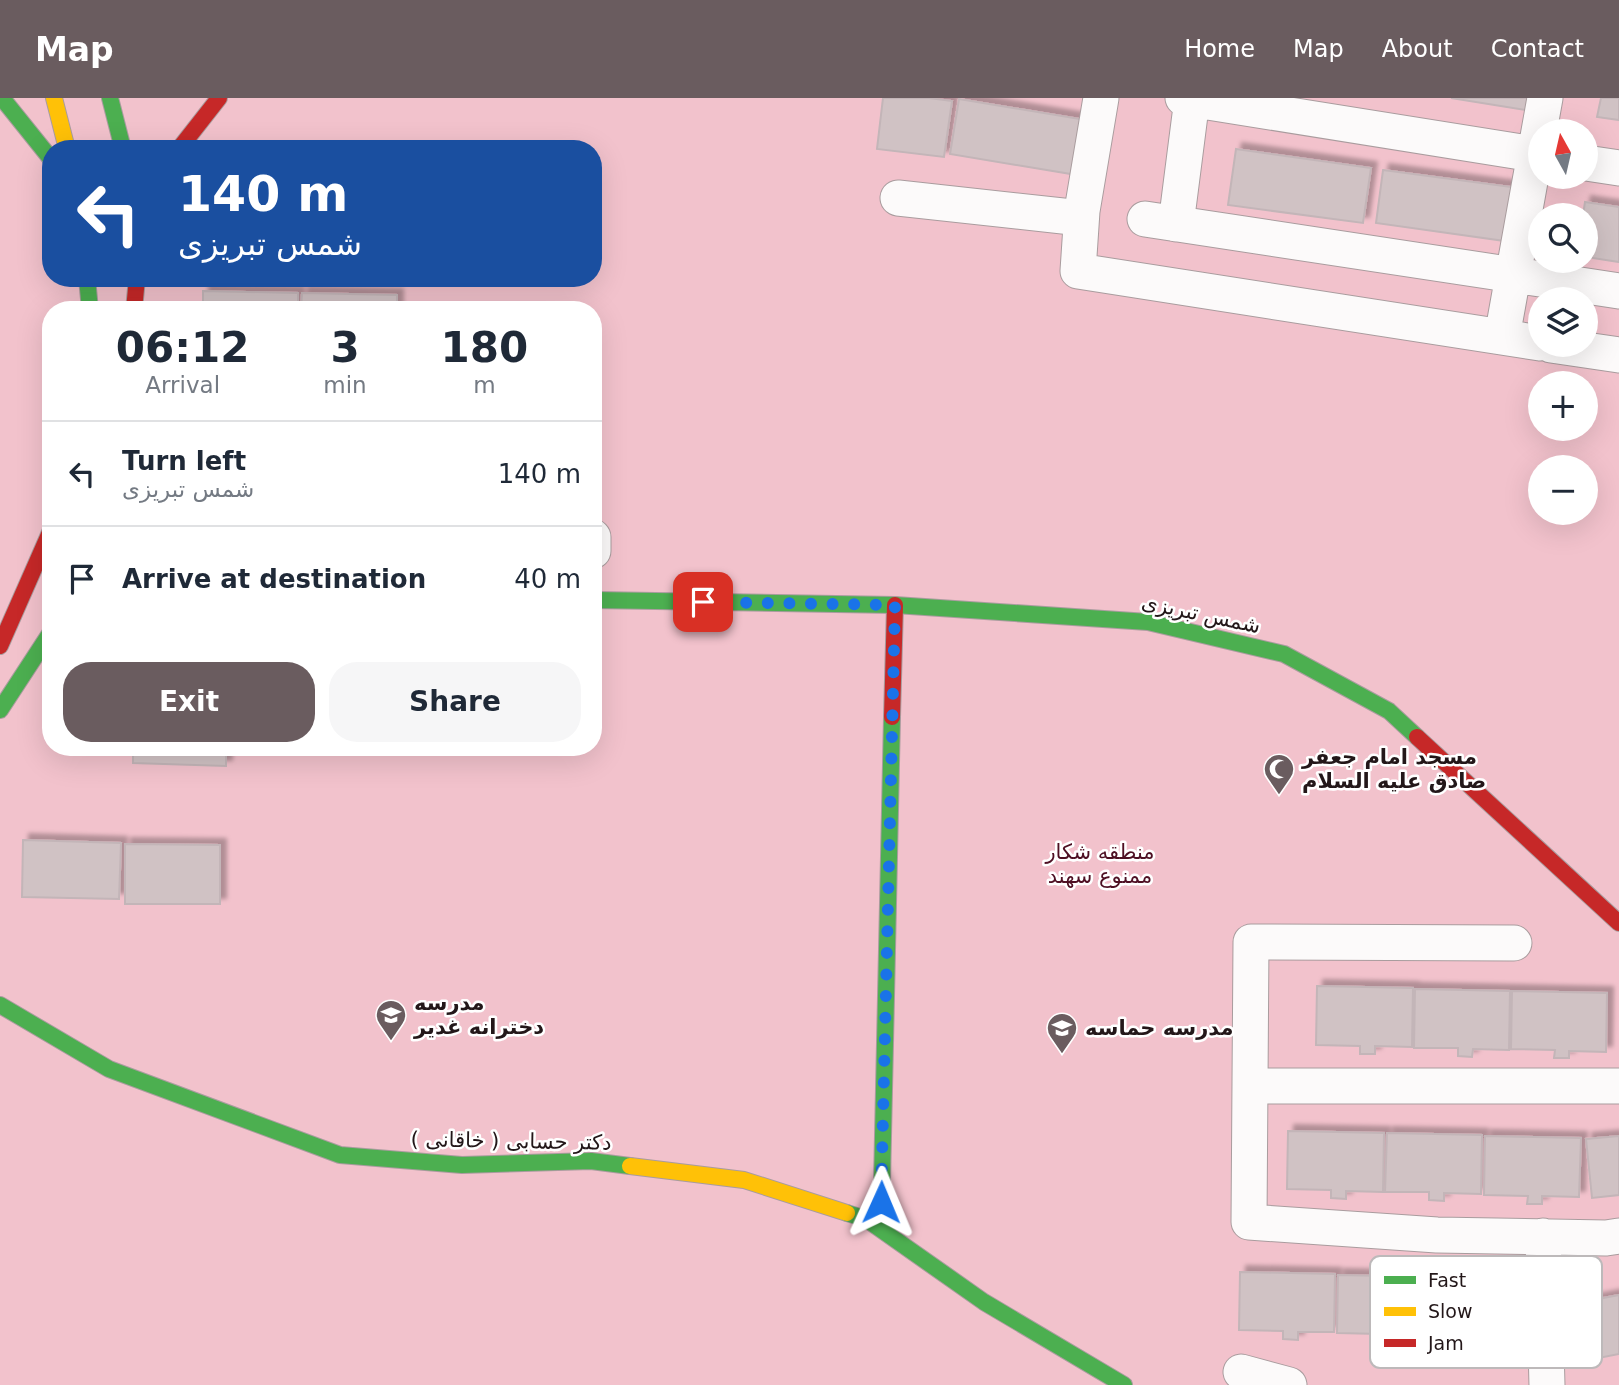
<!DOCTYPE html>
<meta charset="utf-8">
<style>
:root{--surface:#fff;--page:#f6f6f7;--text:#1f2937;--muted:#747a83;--line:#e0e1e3;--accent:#6a5c5f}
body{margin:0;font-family:"DejaVu Sans","Noto Naskh Arabic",sans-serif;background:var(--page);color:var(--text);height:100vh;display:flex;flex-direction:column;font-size:26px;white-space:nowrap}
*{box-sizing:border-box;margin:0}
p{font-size:23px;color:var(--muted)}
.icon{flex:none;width:38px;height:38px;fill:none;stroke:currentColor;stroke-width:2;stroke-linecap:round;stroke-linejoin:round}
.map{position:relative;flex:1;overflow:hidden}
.sheet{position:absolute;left:42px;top:203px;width:560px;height:455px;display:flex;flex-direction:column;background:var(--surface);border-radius:28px;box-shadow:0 7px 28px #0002}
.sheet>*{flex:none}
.top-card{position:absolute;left:42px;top:42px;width:560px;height:147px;border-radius:28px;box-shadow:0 7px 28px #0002;background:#1a4fa0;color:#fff;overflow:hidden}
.needle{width:46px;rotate:352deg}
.fabs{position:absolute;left:1528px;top:21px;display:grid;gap:14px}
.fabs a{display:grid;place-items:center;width:70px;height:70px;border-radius:50%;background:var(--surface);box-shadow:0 7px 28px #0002;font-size:35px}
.pin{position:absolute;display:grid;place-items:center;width:60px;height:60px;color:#fff;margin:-30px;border-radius:14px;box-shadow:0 4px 10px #0006}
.me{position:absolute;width:77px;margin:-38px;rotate:1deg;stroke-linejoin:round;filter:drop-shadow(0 0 5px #0008)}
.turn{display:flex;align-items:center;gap:24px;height:147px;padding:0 21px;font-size:32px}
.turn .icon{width:91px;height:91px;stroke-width:2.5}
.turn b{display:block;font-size:49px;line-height:60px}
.eta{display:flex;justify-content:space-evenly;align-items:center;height:119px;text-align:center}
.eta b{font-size:42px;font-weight:600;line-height:49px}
.cta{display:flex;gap:14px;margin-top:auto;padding:14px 21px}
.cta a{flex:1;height:80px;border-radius:28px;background:var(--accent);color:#fff;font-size:28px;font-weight:600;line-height:80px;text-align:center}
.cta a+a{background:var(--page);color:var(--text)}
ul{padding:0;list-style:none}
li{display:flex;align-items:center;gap:21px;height:105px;padding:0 21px;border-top:2px solid var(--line)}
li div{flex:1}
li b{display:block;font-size:26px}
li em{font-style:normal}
header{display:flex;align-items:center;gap:42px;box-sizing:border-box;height:98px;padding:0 35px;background:var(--accent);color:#fff}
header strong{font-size:33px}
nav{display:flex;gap:38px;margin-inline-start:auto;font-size:24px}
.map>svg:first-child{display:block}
.green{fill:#f2c2cc;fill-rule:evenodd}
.building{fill:#d0c2c4;stroke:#c3b5b8;stroke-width:2;filter:url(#shadow)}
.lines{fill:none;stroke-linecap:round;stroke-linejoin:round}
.street-casing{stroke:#a99c9e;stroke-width:37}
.fast-casing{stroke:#a99c9e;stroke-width:18}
.slow-casing{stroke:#a99c9e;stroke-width:18}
.jam-casing{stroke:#a99c9e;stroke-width:18}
.street{stroke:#fcfafa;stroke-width:35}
.fast{stroke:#4caf50;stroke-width:16}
.slow{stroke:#ffc107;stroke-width:16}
.jam{stroke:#c62828;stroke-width:16}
.route{stroke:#1a73e8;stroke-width:12;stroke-dasharray:0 21.6}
.labels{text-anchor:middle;stroke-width:5;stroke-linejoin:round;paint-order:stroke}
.street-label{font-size:21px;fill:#231719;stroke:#fff}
.poi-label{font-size:21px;font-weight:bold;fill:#231719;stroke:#fff;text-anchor:start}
.park-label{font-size:21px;fill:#4e0f23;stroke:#fff}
.key{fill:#fff;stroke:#bdb9ba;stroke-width:2}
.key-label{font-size:19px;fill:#231719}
</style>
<header>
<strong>Map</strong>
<nav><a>Home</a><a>Map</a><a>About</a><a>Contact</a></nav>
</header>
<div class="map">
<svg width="1619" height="1287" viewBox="0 0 1619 1287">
<defs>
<filter id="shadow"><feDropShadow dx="6" dy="-6" stdDeviation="2" flood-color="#0004"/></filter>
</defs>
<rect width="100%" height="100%" fill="#eedde0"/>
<path class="green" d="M0,0H1619V1287H0ZM1540,33H1586V79H1540ZM51,51H593V180H51ZM1540,117H1586V163H1540ZM1540,201H1586V247H1540ZM51,212H593V649H51ZM1540,285H1586V331H1540ZM1540,369H1586V415H1540Z"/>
<path class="building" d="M883,0H929L952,3L944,59L877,51Z
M1451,0H1533L1531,13Z
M1601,0H1619V22L1597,19Z
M959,1L1092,23L1083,78L950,56Z
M1236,51L1371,70L1363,125L1228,107Z
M1383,72L1519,90L1512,144L1376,125Z
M1585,104L1619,109V164L1586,159V117H1583Z
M203,193L298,195V212H203Z
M302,195L397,197V212H301Z
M133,649H226V668L133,665Z
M23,742L121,745L119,801L22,799Z
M125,746L220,747V806H125Z
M1317,888L1413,890L1412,949L1375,948V956H1360V948L1316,947Z
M1415,891L1510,893L1509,952L1473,951L1472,959L1458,958V950H1414Z
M1512,893L1607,895L1606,954L1569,953V960H1554L1555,952L1511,951Z
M1288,1033L1384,1035L1383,1094L1346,1093V1101L1331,1100V1092L1287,1091Z
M1387,1035L1482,1037L1481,1096L1444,1095V1103L1429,1102V1094H1385Z
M1485,1038L1581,1040L1579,1099L1542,1098V1106H1527L1528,1098L1484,1097Z
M1619,1038V1097L1592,1100L1586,1041Z
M1240,1174L1335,1176L1334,1234H1298V1242L1283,1241V1233L1239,1232Z
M1338,1177L1434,1179L1432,1237H1396L1395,1244H1381V1236L1337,1235Z
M1619,1197V1256L1588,1262L1577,1205Z"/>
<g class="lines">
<g class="street-casing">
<path id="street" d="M1101,0L1082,113L1078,173L1540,245
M1183,0L1540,57
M1586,65L1619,70
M898,100L1081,120
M1145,121L1619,193
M1176,126L1192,1
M1502,239L1545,0
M1551,247L1619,257
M593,439V453
M1514,845L1251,844L1249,1124L1437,1137L1606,1140L1619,1138
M1250,988H1619
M1543,1138L1547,1287
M1241,1274L1289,1287"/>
</g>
<g class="fast-casing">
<path id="fast" d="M2,0L51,61
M110,0L123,51
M87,180L90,212
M593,502L895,507L1148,524L1284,556L1389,613L1417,639
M0,612L51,534
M0,907L109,971L340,1057L462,1067L591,1063L630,1068
M847,1115L866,1121L984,1204L1124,1287
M881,1131L892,619"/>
</g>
<g class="slow-casing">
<path id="slow" d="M54,0L67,51
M630,1068L744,1082L847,1115"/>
</g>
<g class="jam-casing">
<path id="jam" d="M179,51L219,0
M134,212L137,180
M0,548L51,432
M892,619L895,507
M1417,639L1619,825"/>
</g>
<use href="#street" class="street"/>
<use href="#fast" class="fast"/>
<use href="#slow" class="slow"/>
<use href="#jam" class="jam"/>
</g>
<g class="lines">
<path class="route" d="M703,504L895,507L881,1104"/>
</g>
<defs>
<g id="mosque-pin" transform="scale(1.575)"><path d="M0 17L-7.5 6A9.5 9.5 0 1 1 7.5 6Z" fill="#6a5c5f" stroke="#fff"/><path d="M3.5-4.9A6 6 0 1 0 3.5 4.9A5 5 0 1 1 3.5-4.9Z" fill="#fff"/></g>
<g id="school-pin" transform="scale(1.575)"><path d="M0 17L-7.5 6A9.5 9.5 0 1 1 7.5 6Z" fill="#6a5c5f" stroke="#fff"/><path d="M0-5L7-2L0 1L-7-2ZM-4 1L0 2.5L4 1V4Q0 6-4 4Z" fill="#fff"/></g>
</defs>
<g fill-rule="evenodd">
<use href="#mosque-pin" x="1279" y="671"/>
<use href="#school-pin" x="391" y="917"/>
<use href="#school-pin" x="1062" y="930"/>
</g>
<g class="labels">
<g class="street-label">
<text transform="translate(1201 516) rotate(12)" y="7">شمس تبریزی</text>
<text transform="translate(511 1043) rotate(1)" y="7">دکتر حسابی ( خاقانی )</text>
</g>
<g class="poi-label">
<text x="1302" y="666">مسجد امام جعفر<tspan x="1302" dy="24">صادق علیه السلام</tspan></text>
<text x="414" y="912">مدرسه<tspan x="414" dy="24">دخترانه غدیر</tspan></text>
<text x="1085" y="937">مدرسه حماسه</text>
</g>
<g class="park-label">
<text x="1100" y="761">منطقه شکار<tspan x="1100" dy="24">ممنوع سهند</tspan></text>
</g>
</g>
<rect x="1370" y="1158" width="232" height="112" rx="10" class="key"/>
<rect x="1384" y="1178" width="32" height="8" fill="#4caf50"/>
<rect x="1384" y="1209" width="32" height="9" fill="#ffc107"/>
<rect x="1384" y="1241" width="32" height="8" fill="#c62828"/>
<g class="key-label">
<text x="1428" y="1189">Fast</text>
<text x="1428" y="1220">Slow</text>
<text x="1428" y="1252">Jam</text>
</g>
</svg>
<div class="fabs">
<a><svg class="needle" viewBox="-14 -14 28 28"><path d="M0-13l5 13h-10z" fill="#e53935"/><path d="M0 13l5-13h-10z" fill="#747a83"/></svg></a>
<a><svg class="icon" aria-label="search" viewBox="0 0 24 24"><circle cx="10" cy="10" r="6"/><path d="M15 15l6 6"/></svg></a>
<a><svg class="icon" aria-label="layers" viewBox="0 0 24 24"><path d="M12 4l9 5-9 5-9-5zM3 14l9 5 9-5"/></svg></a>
<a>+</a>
<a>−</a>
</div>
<div class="pin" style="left:703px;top:504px;background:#d93025"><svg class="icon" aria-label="arrive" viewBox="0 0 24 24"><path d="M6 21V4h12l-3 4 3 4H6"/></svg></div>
<svg class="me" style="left:881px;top:1104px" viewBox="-20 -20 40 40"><path d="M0-17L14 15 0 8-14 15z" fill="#1a73e8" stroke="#fff" stroke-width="4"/></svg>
<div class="top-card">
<div class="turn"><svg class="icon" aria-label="left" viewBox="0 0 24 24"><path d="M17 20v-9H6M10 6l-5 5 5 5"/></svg><div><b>140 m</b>شمس تبریزی</div></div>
</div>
<section class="sheet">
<div class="eta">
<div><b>06:12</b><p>Arrival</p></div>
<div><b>3</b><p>min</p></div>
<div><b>180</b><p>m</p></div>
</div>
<ul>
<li><svg class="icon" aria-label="left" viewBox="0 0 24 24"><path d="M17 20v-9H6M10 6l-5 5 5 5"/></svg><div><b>Turn left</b><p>شمس تبریزی</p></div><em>140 m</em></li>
<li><svg class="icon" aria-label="arrive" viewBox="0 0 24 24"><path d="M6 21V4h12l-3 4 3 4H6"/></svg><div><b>Arrive at destination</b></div><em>40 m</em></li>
</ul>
<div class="cta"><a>Exit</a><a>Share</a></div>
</section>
</div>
